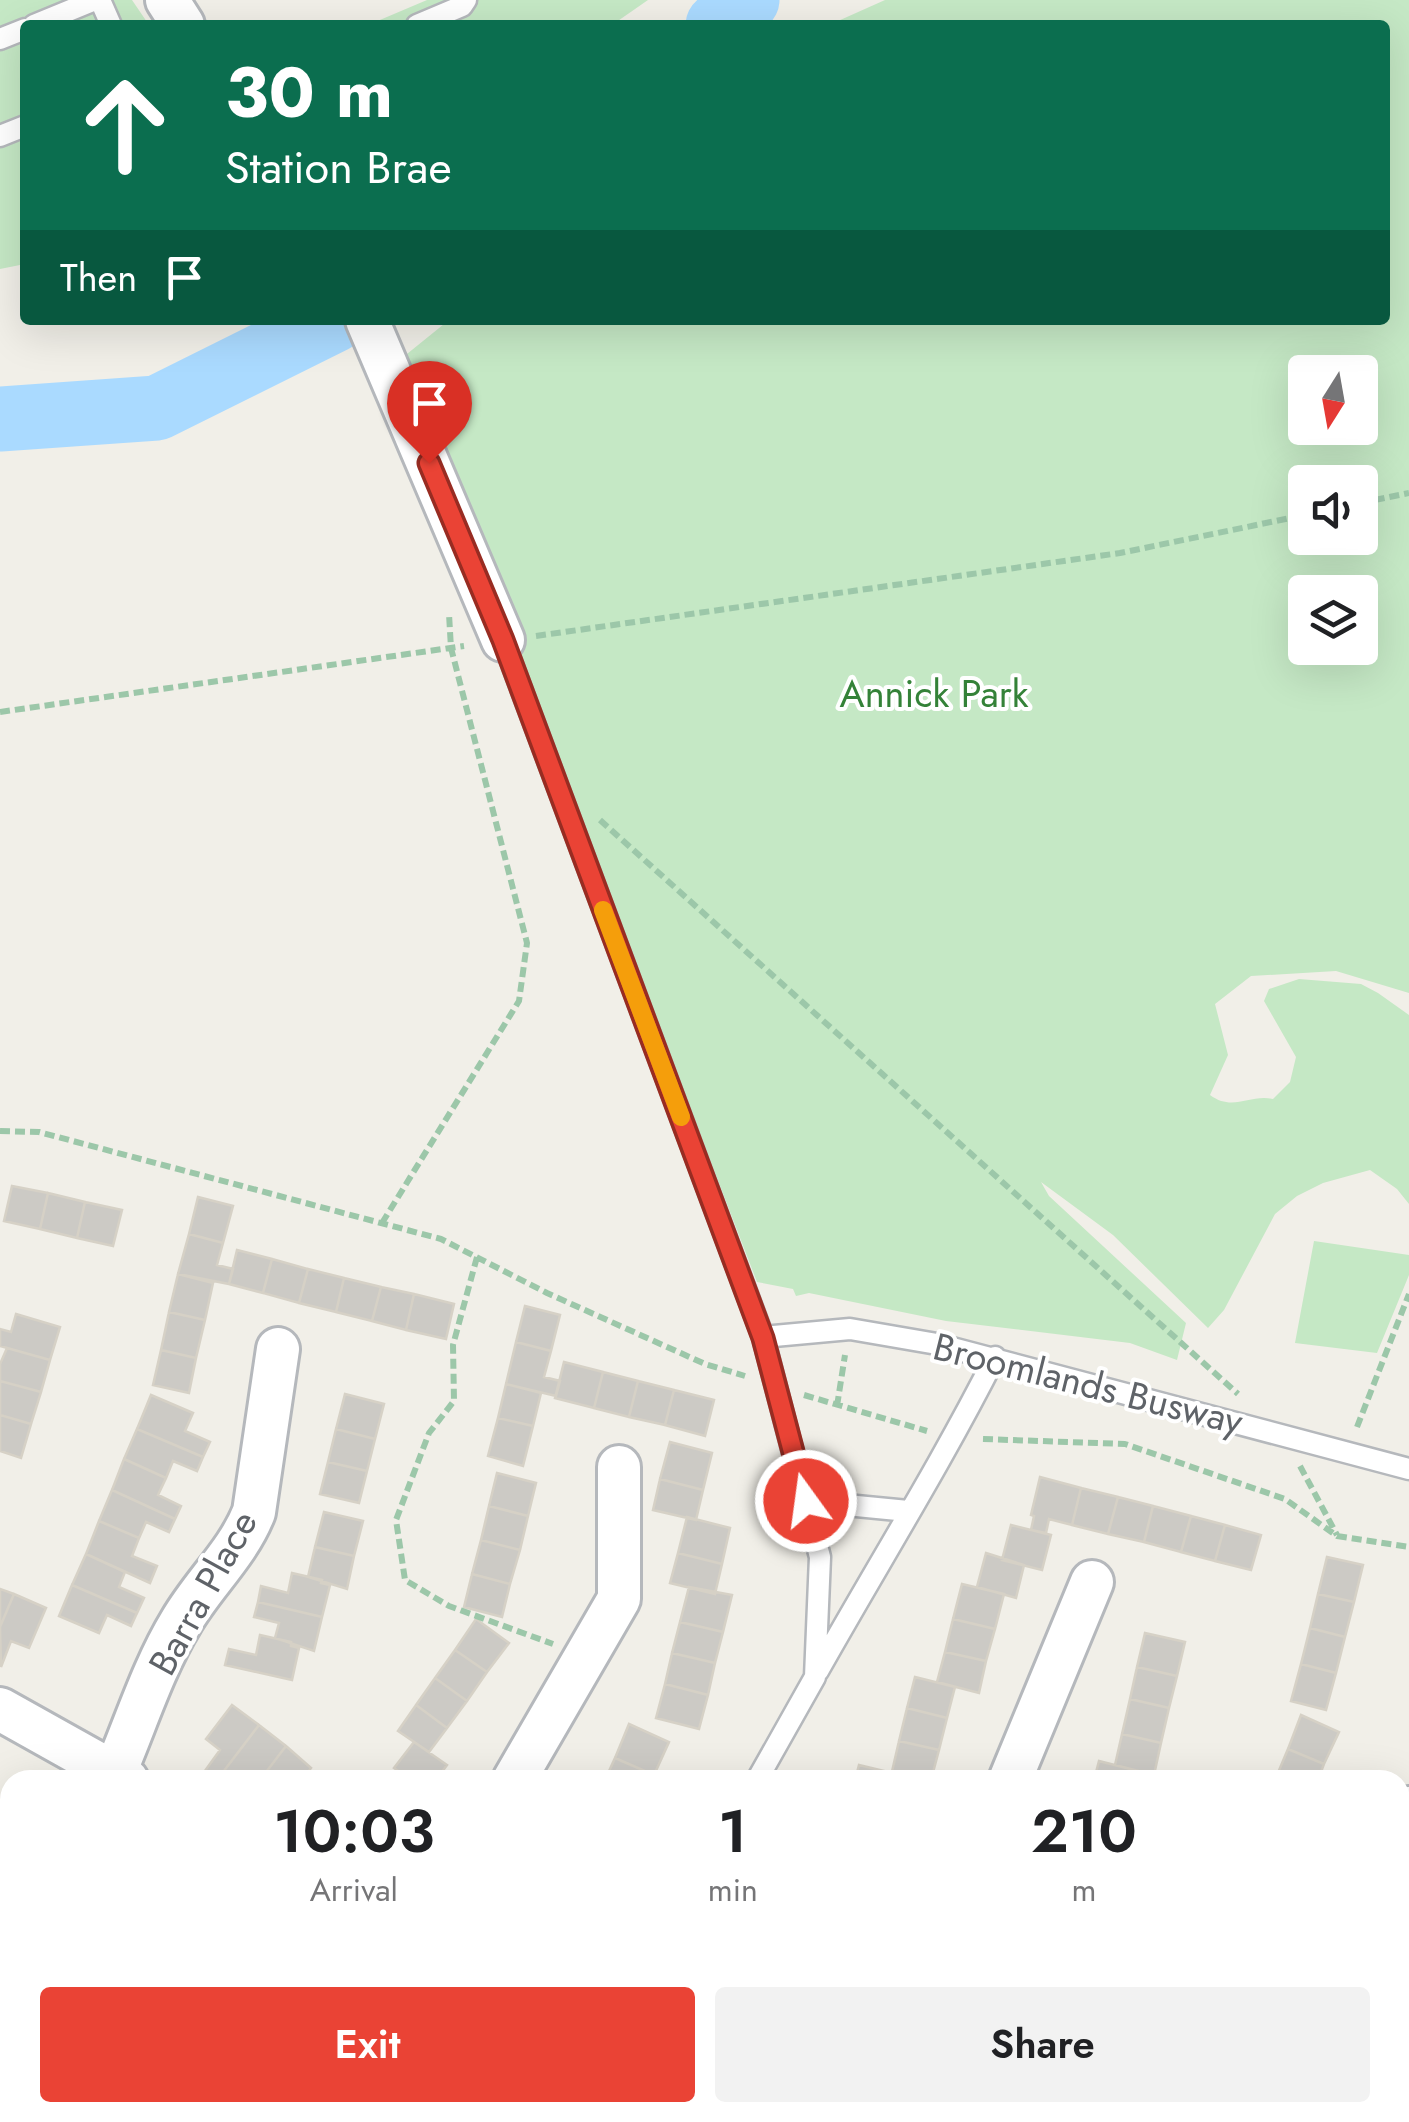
<!DOCTYPE html>
<style>
:root{--surface:#fff;--page:#f2f2f2;--text:#202124;--muted:#757577;--accent:#ea4335}
body{margin:0;font-family:Jost,sans-serif;background:var(--page);color:var(--text);height:100vh;display:flex;flex-direction:column;font-size:38px;white-space:nowrap}
*{box-sizing:border-box;margin:0}
p{font-size:32px;color:var(--muted)}
.icon{flex:none;width:55px;height:55px;fill:none;stroke:currentColor;stroke-width:2;stroke-linecap:round;stroke-linejoin:round}
.map{position:relative;flex:1;overflow:hidden}
.drawer{position:absolute;left:0px;top:1770px;width:1410px;height:352px;display:flex;flex-direction:column;background:var(--surface);border-radius:30px 30px 0 0;box-shadow:0 10px 40px #0002}
.drawer>*{flex:none}
.guide{position:absolute;left:20px;top:20px;width:1370px;height:305px;border-radius:10px;box-shadow:0 10px 40px #0002;background:#0b6e4f;color:#fff;overflow:hidden}
.needle{width:65px;rotate:191deg}
.controls{position:absolute;left:1288px;top:355px;display:grid;gap:20px}
.controls a{display:grid;place-items:center;width:90px;height:90px;border-radius:10px;background:var(--surface);box-shadow:0 10px 40px #0002;font-size:50px}
.pin{position:absolute;display:grid;place-items:center;width:85px;height:85px;color:#fff;margin:-102px -42px;border-radius:50% 50% 50% 0;rotate:-45deg;box-shadow:0 0 10px #0007}
.pin .icon{rotate:45deg}
.me{position:absolute;width:110px;margin:-55px;rotate:346deg;stroke-linejoin:round;filter:drop-shadow(0 0 8px #0008)}
.turn{display:flex;align-items:center;gap:35px;height:210px;padding:0 40px;font-size:45px}
.turn .icon{width:130px;height:130px;stroke-width:2.5}
.turn b{display:block;font-size:70px;line-height:85px}
.then{display:flex;align-items:center;height:95px;padding:0 40px;background:#0003;gap:20px;font-size:38px}
.eta{display:flex;justify-content:space-evenly;align-items:center;height:170px;text-align:center}
.eta b{font-size:60px;font-weight:600;line-height:70px}
.primary-button{display:flex;gap:20px;margin-top:auto;padding:20px 40px}
.primary-button a{flex:1;height:115px;border-radius:10px;background:var(--accent);color:#fff;font-size:40px;font-weight:600;line-height:115px;text-align:center}
.primary-button a+a{background:var(--page);color:var(--text)}
.map>svg:first-child{display:block}
.green{fill:#c5e8c5;fill-rule:evenodd}
.lines{fill:none;stroke-linecap:round;stroke-linejoin:round}
.river{stroke:#aadaff;stroke-width:65}
.building{fill:#cccac5;stroke:#d6d1c6;stroke-width:2.5}
.service-casing{stroke:#b5b8bc;stroke-width:25}
.minor-casing{stroke:#b5b8bc;stroke-width:48}
.tertiary-casing{stroke:#b5b8bc;stroke-width:58}
.path{stroke:#9cc7a9;stroke-width:6;stroke-dasharray:10 5;stroke-linecap:butt}
.service{stroke:#fff;stroke-width:20}
.minor{stroke:#fff;stroke-width:42}
.tertiary{stroke:#fff;stroke-width:52}
.route-casing{stroke:#982c22;stroke-width:25}
.route{stroke:#ea4335;stroke-width:18}
.slow{stroke:#f59e0b;stroke-width:18}
.labels{text-anchor:middle;stroke-width:8;stroke-linejoin:round;paint-order:stroke}
.park-label{font-size:38px;fill:#348238;stroke:#fff}
.street-label{font-size:38px;fill:#5f6368;stroke:#fff}
</style>
<div class="map">
<svg width="1409" height="2122" viewBox="0 0 1409 2122">
<rect width="100%" height="100%" fill="#f1efe8"/>
<path class="green" d="M0,0H132L149,25H25V264L0,269Z
M427,0H648L612,25H368Z
M885,0H1409V993L1336,971L1251,976L1215,1004L1228,1055L1210,1095C1233,1112 1249,1094 1273,1099L1290,1082L1296,1057L1264,1001L1269,989L1299,979L1361,984L1378,993L1409,1015V1204L1397,1189L1370,1170L1323,1183L1297,1196L1275,1214L1224,1310L1208,1328L1113,1235L1041,1182L1049,1196L1186,1323L1177,1360L1130,1343L946,1321L809,1293L796,1296L793,1289L757,1282L402,358L449,320H1385V25H829ZM1305,372H1360V428H1305ZM1305,482H1360V538H1305ZM1305,592H1360V648H1305Z
M1314,1241L1409,1255V1275L1377,1353L1295,1343Z"/>
<g class="lines">
<path class="river" d="M718,25L747,0
M0,419L157,408L334,320"/>
</g>
<path class="building" d="M12,1186L48,1193L40,1229L4,1221Z
M48,1193L85,1202L77,1238L40,1229Z
M198,1197L233,1206L223,1243L189,1234Z
M85,1202L122,1210L113,1246L77,1238Z
M189,1234L223,1243L217,1265L233,1269L229,1284L178,1274Z
M237,1250L272,1259L263,1293L229,1284Z
M272,1259L308,1269L299,1303L263,1293Z
M308,1269L344,1278L336,1312L299,1303Z
M178,1274L213,1283L205,1320L169,1312Z
M344,1278L381,1287L372,1321L336,1312Z
M381,1287L414,1294L406,1330L372,1321Z
M414,1294L454,1304L446,1339L406,1330Z
M525,1306L560,1315L551,1351L516,1342Z
M169,1312L205,1320L196,1358L161,1350Z
M16,1314L60,1327L50,1360L0,1346V1329L11,1332Z
M516,1342L551,1351L544,1377L560,1381L556,1396L506,1384Z
M7,1348L50,1360L41,1392L0,1381V1364Z
M161,1350L196,1358L189,1393L153,1385Z
M564,1362L603,1372L594,1408L555,1398Z
M603,1372L638,1381L629,1417L594,1408Z
M0,1381L41,1392L31,1424L0,1415Z
M638,1381L674,1390L665,1425L629,1417Z
M506,1384L541,1393L533,1426L498,1418Z
M674,1390L714,1400L705,1436L665,1425Z
M345,1394L384,1404L375,1439L336,1429Z
M151,1395L193,1413L185,1431L210,1442L203,1457L137,1429Z
M0,1415L31,1424L21,1458L0,1451Z
M498,1418L533,1426L523,1466L488,1456Z
M137,1429L203,1457L197,1471L173,1461L166,1478L124,1459Z
M336,1429L375,1439L367,1471L328,1462Z
M670,1442L712,1453L703,1490L660,1479Z
M124,1459L166,1478L158,1495L181,1506L175,1519L112,1490Z
M328,1462L367,1471L359,1503L320,1494Z
M497,1473L536,1483L528,1516L489,1506Z
M1040,1477L1081,1488L1072,1525L1049,1519L1046,1533L1031,1530L1034,1516L1031,1515Z
M660,1479L703,1490L696,1520L653,1510Z
M1081,1488L1118,1497L1108,1534L1072,1525Z
M112,1490L175,1519L169,1532L146,1522L139,1538L99,1521Z
M1118,1497L1153,1506L1144,1542L1108,1534Z
M489,1506L528,1516L520,1550L481,1540Z
M1153,1506L1191,1516L1181,1552L1144,1542Z
M324,1512L363,1521L354,1556L315,1547Z
M1191,1516L1225,1525L1215,1561L1181,1552Z
M687,1517L730,1528L722,1564L678,1553Z
M99,1521L139,1538L132,1556L157,1566L150,1583L86,1554Z
M1011,1525L1051,1535L1042,1570L1002,1560Z
M1225,1525L1261,1535L1251,1570L1215,1561Z
M481,1540L520,1550L510,1584L472,1574Z
M315,1547L354,1556L347,1589L308,1577Z
M678,1553L722,1564L715,1594L670,1583Z
M986,1553L1024,1565L1016,1598L977,1587Z
M86,1554L125,1572L119,1587L144,1598L137,1613L72,1585Z
M1327,1557L1363,1565L1354,1602L1318,1594Z
M292,1573L322,1580L321,1583L330,1585L322,1617L258,1602L261,1586L288,1593Z
M472,1574L510,1584L502,1617L464,1607Z
M962,1584L1004,1594L995,1629L953,1619Z
M72,1585L137,1613L131,1626L107,1615L99,1633L59,1616Z
M689,1587L732,1595L723,1632L680,1622Z
M0,1589L14,1594L0,1627Z
M14,1594L46,1608L29,1648L11,1641L1,1667L0,1627Z
M1318,1594L1354,1602L1345,1637L1310,1628Z
M258,1602L322,1617L314,1651L275,1638L279,1623L254,1617Z
M476,1619L509,1643L487,1672L455,1650Z
M953,1619L995,1629L986,1661L945,1652Z
M680,1622L723,1632L715,1663L672,1653Z
M1310,1628L1345,1637L1336,1673L1301,1664Z
M1145,1633L1185,1642L1177,1676L1137,1667Z
M260,1635L291,1642V1646L299,1648L292,1680L225,1665L229,1649L256,1655Z
M455,1650L487,1672L467,1701L435,1678Z
M945,1652L986,1661L979,1693L937,1682Z
M672,1653L715,1663L708,1695L665,1684Z
M1301,1664L1336,1673L1326,1710L1291,1701Z
M1137,1667L1177,1676L1169,1708L1130,1699Z
M915,1677L955,1687L947,1718L907,1708Z
M435,1678L467,1701L447,1728L416,1705Z
M665,1684L708,1695L699,1729L656,1718Z
M1130,1699L1169,1708L1161,1743L1122,1734Z
M232,1705L259,1725L217,1780H209L202,1775L220,1750L206,1739Z
M416,1705L447,1728L429,1752L398,1731Z
M907,1708L947,1718L939,1750L899,1741Z
M1301,1715L1339,1732L1324,1764L1288,1749Z
M629,1724L669,1742L654,1775L615,1758Z
M259,1725L286,1746L260,1780L245,1772L239,1780H217Z
M1122,1734L1161,1743L1154,1775L1115,1765Z
M899,1741L939,1750L931,1780L891,1776Z
M414,1742L447,1765L436,1780H411L394,1768Z
M286,1746L311,1768L302,1780H260Z
M1288,1749L1324,1764L1318,1780H1275Z
M615,1758L654,1775L652,1780H605Z
M1099,1761L1138,1771L1136,1780H1094Z
M859,1765L892,1773L891,1776L900,1780H855Z"/>
<g class="lines">
<g class="service-casing">
<path id="service" d="M100,0L111,25
M34,25L95,0
M417,25L462,6L466,0
M0,39L25,29
M0,136L25,126
M503,640L763,1337L820,1557L815,1677L757,1780
M763,1337L850,1329L937,1344L1409,1469
M805,1501L908,1511
M818,1671C877,1566 941,1464 995,1357
M566,2122L571,2112"/>
</g>
<g class="minor-casing">
<path id="minor" d="M167,0L183,25
M367,320L503,640
M0,1709L127,1780
M115,1772C136,1723 153,1668 181,1622C203,1584 238,1553 254,1512L278,1349
M514,1780L619,1599V1467
M1010,1780L1092,1582
M1400,1833L1409,1808
M928,2112L940,2122
M1321,2112L1325,2122
M1222,2122L1226,2112"/>
</g>
<g class="tertiary-casing">
<path id="tertiary" d="M0,1944L10,1947
M428,2112L452,2122"/>
</g>
<path class="path" d="M1360,503L1409,493
M536,636L1120,553L1305,515
M0,712L464,646
M600,820L1238,1394
M0,1131L39,1132L441,1239L547,1293L705,1364L745,1376
M382,1223L519,1001L527,943L451,648L449,614
M477,1257L453,1345L454,1401L429,1433L396,1520L405,1580L449,1606L553,1644
M804,1395L927,1431
M837,1406L845,1355
M1357,1427L1409,1294
M983,1439L1125,1444L1285,1499L1337,1536L1409,1547
M1300,1466L1337,1535
M732,2112L769,2122
M777,2122L803,2112"/>
<use href="#service" class="service"/>
<use href="#minor" class="minor"/>
<use href="#tertiary" class="tertiary"/>
</g>
<g class="lines">
<g class="route-casing">
<path id="route" d="M429,463L503,640L763,1338L806,1501"/>
</g>
<use href="#route" class="route"/>
<path class="slow" d="M603,910L681,1117"/>
</g>
<g class="labels">
<g class="park-label">
<text x="934" y="707">Annick Park</text>
</g>
<g class="street-label">
<text transform="translate(1088 1384) rotate(14)" y="13">Broomlands Busway</text>
<text transform="translate(203 1593) rotate(-61)" y="13">Barra Place</text>
</g>
</g>
</svg>
<div class="controls">
<a><svg class="needle" viewBox="-14 -14 28 28"><path d="M0-13l5 13h-10z" fill="#e53935"/><path d="M0 13l5-13h-10z" fill="#757577"/></svg></a>
<a><svg class="icon" aria-label="sound" viewBox="0 0 24 24"><path d="M4 9h4l5-4v14l-5-4H4zM17 9q2 3 0 6"/></svg></a>
<a><svg class="icon" aria-label="layers" viewBox="0 0 24 24"><path d="M12 4l9 5-9 5-9-5zM3 14l9 5 9-5"/></svg></a>
</div>
<div class="pin" style="left:429px;top:463px;background:#d93025"><svg class="icon" aria-label="arrive" viewBox="0 0 24 24"><path d="M6 21V4h12l-3 4 3 4H6"/></svg></div>
<svg class="me" style="left:806px;top:1501px" viewBox="-20 -20 40 40"><circle r="17" fill="#ea4335" stroke="#fff" stroke-width="3"/><path d="M0-11L8 9 0 5-8 9z" fill="#fff"/></svg>
<div class="guide">
<div class="turn"><svg class="icon" aria-label="ahead" viewBox="0 0 24 24"><path d="M12 20V5M6 11l6-6 6 6"/></svg><div><b>30 m</b>Station Brae</div></div>
<div class="then">Then<svg class="icon" aria-label="arrive" viewBox="0 0 24 24"><path d="M6 21V4h12l-3 4 3 4H6"/></svg></div>
</div>
<section class="drawer">
<div class="eta">
<div><b>10:03</b><p>Arrival</p></div>
<div><b>1</b><p>min</p></div>
<div><b>210</b><p>m</p></div>
</div>
<div class="primary-button"><a>Exit</a><a>Share</a></div>
</section>
</div>
